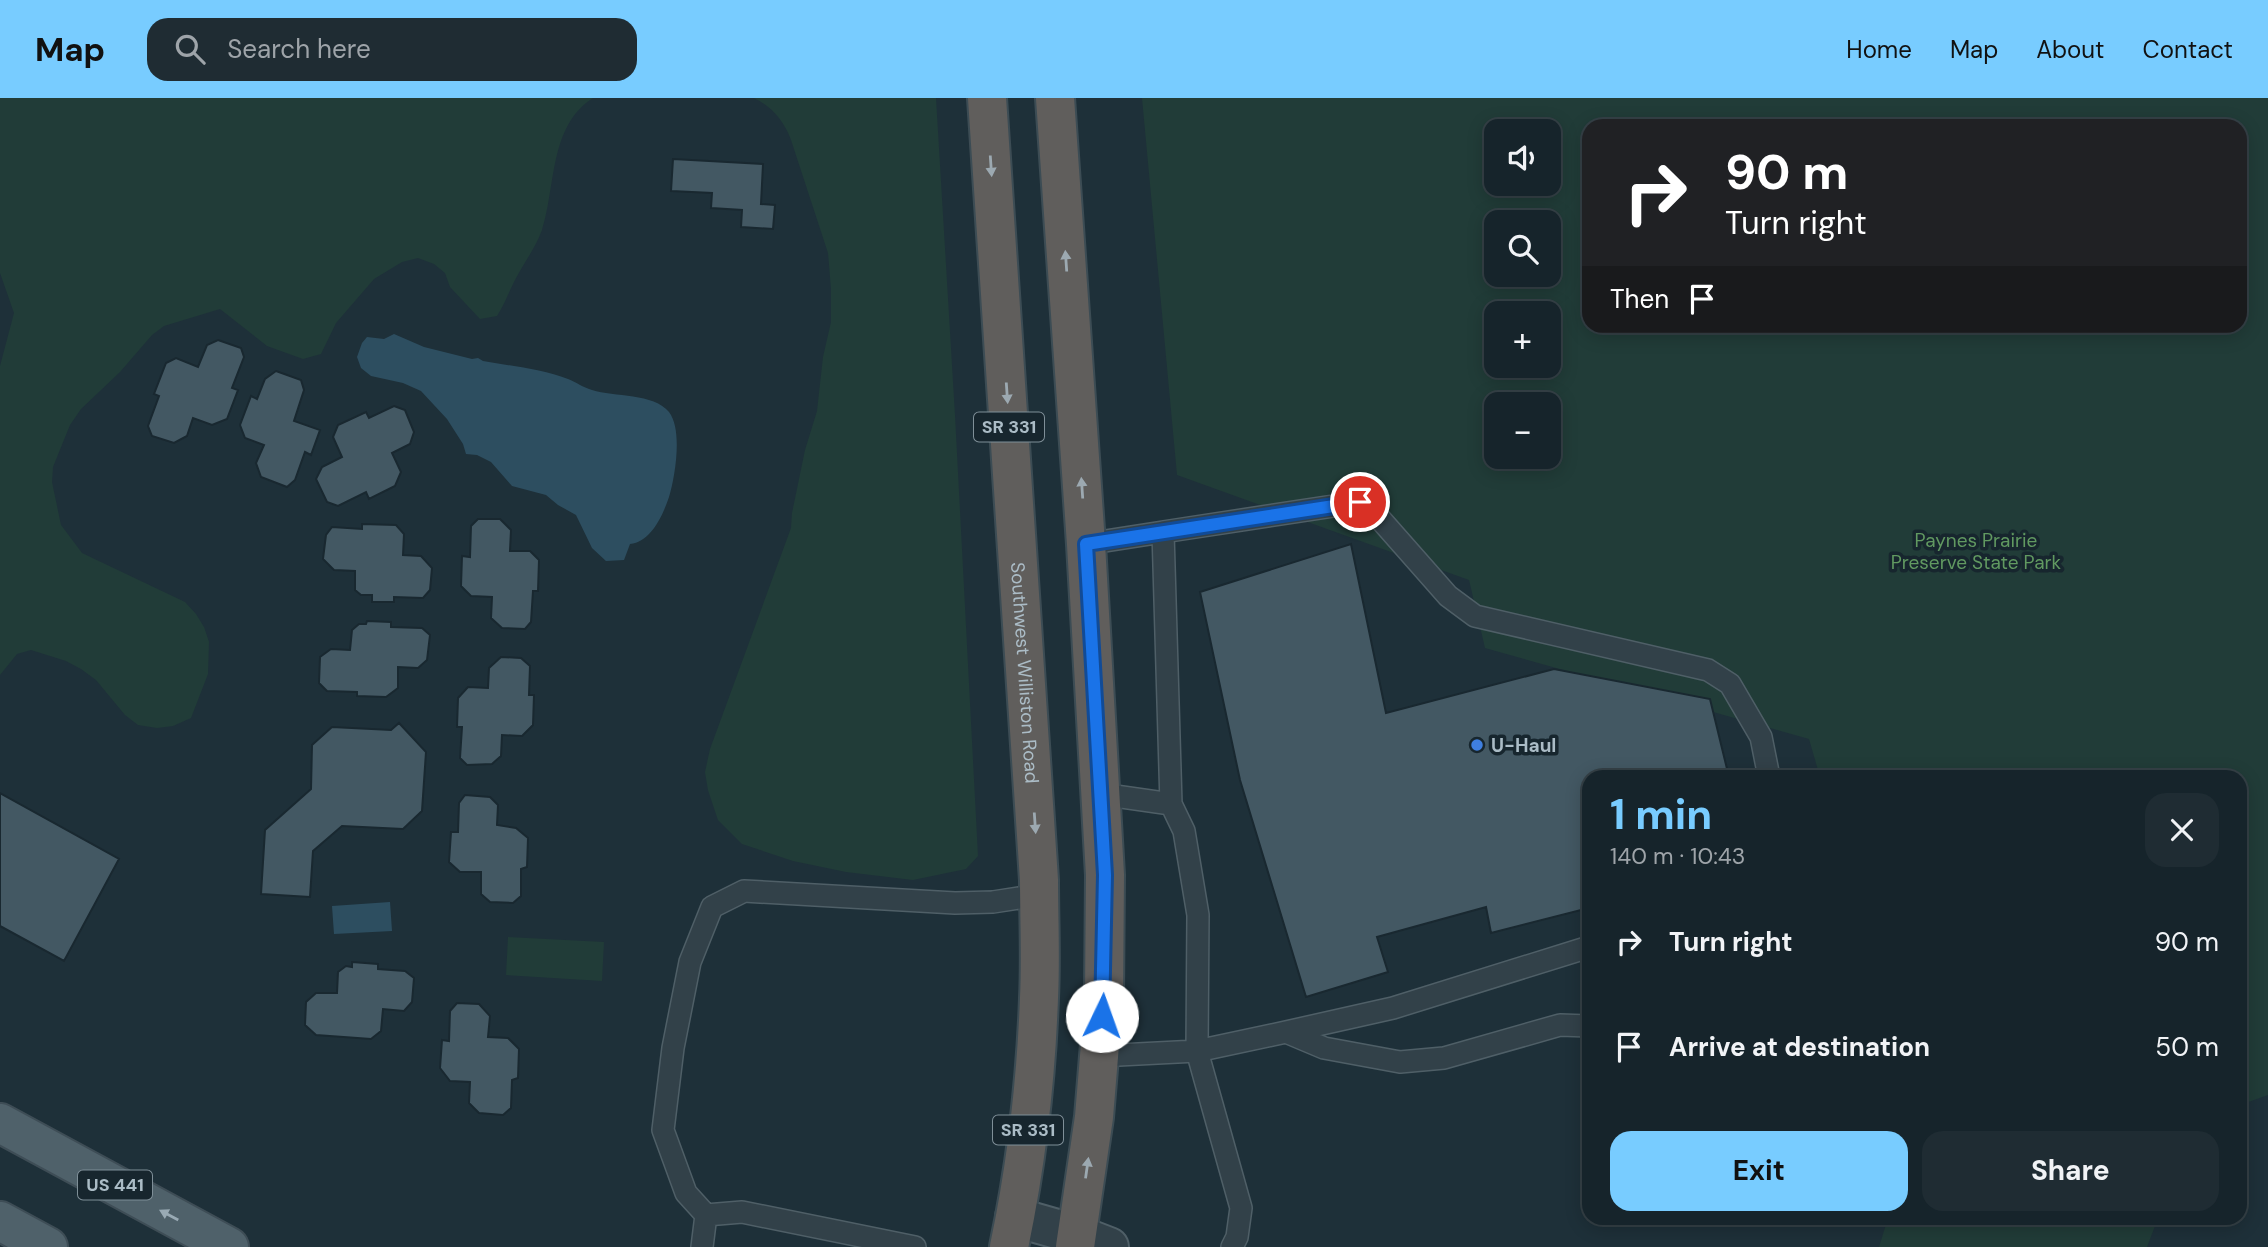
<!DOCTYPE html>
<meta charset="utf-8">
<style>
:root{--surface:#16242b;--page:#1f2c33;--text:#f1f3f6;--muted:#9ea4a9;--line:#354147;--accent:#78ccff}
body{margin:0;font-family:"DM Sans",sans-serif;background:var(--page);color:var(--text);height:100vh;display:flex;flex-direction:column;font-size:26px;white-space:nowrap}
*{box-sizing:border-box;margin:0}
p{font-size:23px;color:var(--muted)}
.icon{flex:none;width:38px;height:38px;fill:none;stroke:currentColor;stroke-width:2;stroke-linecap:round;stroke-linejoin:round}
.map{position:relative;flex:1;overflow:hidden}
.drawer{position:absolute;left:1582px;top:672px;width:665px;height:455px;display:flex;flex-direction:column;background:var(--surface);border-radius:21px;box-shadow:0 4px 18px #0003,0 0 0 2px var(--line)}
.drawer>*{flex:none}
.top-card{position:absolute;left:1582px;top:21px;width:665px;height:214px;border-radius:21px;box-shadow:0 4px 18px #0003,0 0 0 2px var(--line);background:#202124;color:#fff;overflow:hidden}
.tools{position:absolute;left:1484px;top:21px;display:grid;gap:14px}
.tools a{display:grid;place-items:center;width:77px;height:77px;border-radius:14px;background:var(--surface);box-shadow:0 4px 18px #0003,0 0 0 2px var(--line);font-size:35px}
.pin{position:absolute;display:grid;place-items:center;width:60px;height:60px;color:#fff;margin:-30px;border:4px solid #fff;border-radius:50%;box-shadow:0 2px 7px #0007}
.me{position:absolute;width:77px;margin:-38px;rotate:3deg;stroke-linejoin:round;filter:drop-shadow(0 0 5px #0008)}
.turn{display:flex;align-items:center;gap:24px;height:147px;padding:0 28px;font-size:32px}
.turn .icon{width:91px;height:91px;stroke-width:2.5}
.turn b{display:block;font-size:49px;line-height:60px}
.then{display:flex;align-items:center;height:66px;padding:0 28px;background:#0003;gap:14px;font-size:26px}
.round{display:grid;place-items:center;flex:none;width:74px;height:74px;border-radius:21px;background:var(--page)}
.overview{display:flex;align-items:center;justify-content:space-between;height:119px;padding:0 28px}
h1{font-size:42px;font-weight:700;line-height:52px;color:var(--accent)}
.primary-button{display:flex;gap:14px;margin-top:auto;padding:14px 28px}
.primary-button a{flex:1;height:80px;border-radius:21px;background:var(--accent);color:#111;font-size:28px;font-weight:700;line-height:80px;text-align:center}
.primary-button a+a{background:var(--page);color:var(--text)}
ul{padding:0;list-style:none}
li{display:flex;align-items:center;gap:21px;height:105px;padding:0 28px}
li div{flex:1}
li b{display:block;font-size:26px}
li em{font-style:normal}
header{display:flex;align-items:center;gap:42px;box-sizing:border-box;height:98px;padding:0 35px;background:var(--accent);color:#111}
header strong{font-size:33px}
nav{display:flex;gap:38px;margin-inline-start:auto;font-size:24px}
.search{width:490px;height:63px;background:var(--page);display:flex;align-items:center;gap:18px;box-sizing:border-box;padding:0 24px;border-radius:21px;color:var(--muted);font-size:26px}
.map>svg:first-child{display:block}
.green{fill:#213c38;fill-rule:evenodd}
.water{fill:#2d4e60}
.building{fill:#435863;stroke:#192830;stroke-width:2}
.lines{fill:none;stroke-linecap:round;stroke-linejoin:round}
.service-casing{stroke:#4f5f67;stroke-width:24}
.minor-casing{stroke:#4f5f67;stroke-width:42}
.primary-casing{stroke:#3e4d56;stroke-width:42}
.trunk-casing{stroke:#3c4c54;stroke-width:42}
.service{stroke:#324149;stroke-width:21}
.minor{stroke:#324149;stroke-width:38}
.primary{stroke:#4f616a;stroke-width:38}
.trunk{stroke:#605e5c;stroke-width:38}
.oneway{fill:#9ca9b1}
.oneway2{fill:#99aab4}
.route-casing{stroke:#114b97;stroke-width:18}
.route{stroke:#1a73e8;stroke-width:12}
.shop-dot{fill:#3f7fe0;stroke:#17262e;stroke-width:2.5}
.labels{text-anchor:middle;stroke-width:7;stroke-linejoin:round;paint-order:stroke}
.shield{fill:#17262e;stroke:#7f8f98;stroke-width:2}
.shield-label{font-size:18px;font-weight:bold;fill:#abbcc6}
.park-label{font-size:19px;fill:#619961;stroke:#17262e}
.street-label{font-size:19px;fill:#abbcc6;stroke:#17262e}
.poi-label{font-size:19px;font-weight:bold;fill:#abbcc6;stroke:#17262e;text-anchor:start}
</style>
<header>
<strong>Map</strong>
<div class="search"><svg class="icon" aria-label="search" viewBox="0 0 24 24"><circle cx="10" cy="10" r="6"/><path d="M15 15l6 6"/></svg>Search here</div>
<nav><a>Home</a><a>Map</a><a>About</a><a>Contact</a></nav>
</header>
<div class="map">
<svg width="2268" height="1149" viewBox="0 0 2268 1149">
<rect width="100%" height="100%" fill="#1e3039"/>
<path class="green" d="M0,0H593C549,28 556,88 542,132C535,151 523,166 514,184C508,196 504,207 497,218L480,221L450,189L445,175L434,166L418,160L402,164L374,181L336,225L321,256L303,261L267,248L220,211L164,228L152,237L120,274L81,311L70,327L53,369L52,384L61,427L82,455L185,504L196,516L204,529L209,544L208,576L191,620L173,628L157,630L138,627L125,617L96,582L81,571L66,563L31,552L17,556L0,577V268L14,215L0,175Z
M754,0H936L955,317L978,758L966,771L913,782L846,774L793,763L742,746L718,722L708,692L705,674L710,651L791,430L792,415L805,352L817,313L823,259L831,224V191L828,155L791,42C784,23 772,9 754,0Z
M1142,0H2268V997L2240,1007V679H1820L1809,641L1485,550L1469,482L1177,377ZM1589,28H2240V228H1589ZM1496,33H1549V86H1496ZM1496,124H1549V177H1496ZM1496,215H1549V268H1496ZM1496,306H1549V359H1496Z
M508,839L604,844L602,883L506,877Z
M1888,1120H2158L2147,1149H1879Z"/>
<path class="water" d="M394,236L424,249L472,261L478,260L483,263C511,268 542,271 568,281C576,284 584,290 592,292C614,299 654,295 669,314C683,332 675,379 669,399C663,417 651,444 630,446L624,462L606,463L592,450L576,417L558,407L546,397L512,388L491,364L477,357L466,356L463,346L447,321L421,293L403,285L371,278L361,270L357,259L362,245L367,239L384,241Z
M390,804L392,833L334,836L332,808Z"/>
<path class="building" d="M673,61L763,66L761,106L775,107L773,131L741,129L742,112L711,110L712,95L671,93Z
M218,242L241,250L244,259L232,290L238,292L227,321L212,327L193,320L187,338L174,345L152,338L148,328L159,298L154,296L166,265L176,260L198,269L207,247Z
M276,273L301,282L304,292L294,323L320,332L311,357L305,354L295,382L287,389L261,379L256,365L264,347L245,340L240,327L251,298L257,301L265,281Z
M394,308L405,312L414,334L410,346L392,355L401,374L395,388L369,401L366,394L338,408L327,404L316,381L322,369L342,359L333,339L338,327L366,314L369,320Z
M478,421H500L511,432L510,453H530L539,462L538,493H533L531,524L525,531L502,530L491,520L492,499L471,498L461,488L462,458L470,459L471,428Z
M362,426L396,427L404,436L403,457L421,458L432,470L430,492L423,500L394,499V504H372V497H361L355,492V473L334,472L323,461L326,437L332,429L362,431Z
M1351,446L1386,615L1554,571L1710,601L1729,679H1589V810L1491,835L1486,809L1377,839L1388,874L1306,899L1240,682L1200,494Z
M367,523L391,524V529L422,530L430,537L427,562L418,570L398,569V590L386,599L357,598V594L327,593L319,585L320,559L331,551L350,552L352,532L359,526H366Z
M501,559L521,560L530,568L529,597H534L533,627L522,638L502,637L501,658L492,666L467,667L460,660L462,629H457L458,600L468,589L488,590L489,570Z
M399,625L426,654L422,713L403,731L342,728L313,753L310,799L261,796L265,732L311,691L312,647L332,629L391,632Z
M0,695L119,761L64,863L0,828Z
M465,697L490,699L498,707L497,727L516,730L528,740L527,769L521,771V798L513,805L490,804L481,796V774H460L449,764L451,734H458L459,705Z
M352,864L378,866V871L405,873L414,880L412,904L404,913L383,911L381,933L371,941L316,937L305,927L306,904L316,895H337L338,874L346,868L352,869Z
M457,905L479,906L490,918L488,939L508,940L519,951L518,980L512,982L511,1010L503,1017L479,1015L469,1005L470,984L450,983L440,970L442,942L449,943L450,913Z"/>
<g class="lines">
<g class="service-casing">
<path id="service" d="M1086,446L1163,434
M1101,696L1171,706
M1286,934L1324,950L1400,964L1444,960L1560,927L1589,928
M1099,958L1197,953L1286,934L1393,910L1589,849
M706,1117L742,1114L915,1149
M702,1149L706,1117L686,1095L663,1032L673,950L690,864L712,809L744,793L955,805L993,804L1039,797
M1232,1149L1237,1139L1241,1110L1197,953L1198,817L1184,733L1171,706L1163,434L1360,404L1381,422L1448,498L1475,518L1708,572L1730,586L1761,639L1769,679"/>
</g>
<g class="minor-casing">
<path id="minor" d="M1015,1119L1078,1137L1109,1149"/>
</g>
<g class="primary-casing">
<path id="primary" d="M0,1025L229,1149
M0,1123L48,1149"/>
</g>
<g class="trunk-casing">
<g id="trunk">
<path id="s1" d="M987,0L1039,782C1039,821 1041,861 1039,900C1036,983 1026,1068 1009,1149"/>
<path d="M1055,0L1086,446L1105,777L1104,898L1094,1019L1075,1149"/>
</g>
</g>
<use href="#service" class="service"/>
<use href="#minor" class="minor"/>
<use href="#primary" class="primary"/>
<use href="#trunk" class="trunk"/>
</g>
<defs><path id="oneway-solid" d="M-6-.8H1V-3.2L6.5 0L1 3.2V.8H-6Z" transform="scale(1.75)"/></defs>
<g class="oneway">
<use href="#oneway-solid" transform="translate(991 68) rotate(86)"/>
<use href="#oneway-solid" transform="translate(1066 163) rotate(-94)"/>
<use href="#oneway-solid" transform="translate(1007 295) rotate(86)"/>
<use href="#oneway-solid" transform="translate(1082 390) rotate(-94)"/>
<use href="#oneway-solid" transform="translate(1035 725) rotate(86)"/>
<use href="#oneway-solid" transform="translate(1087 1070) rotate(-82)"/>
</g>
<use class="oneway2" href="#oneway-solid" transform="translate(169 1117) rotate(-152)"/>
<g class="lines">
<g class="route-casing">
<path id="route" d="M1102,918L1105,777L1086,446L1360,404"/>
</g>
<use href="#route" class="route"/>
</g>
<circle class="shop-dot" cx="1477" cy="647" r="7"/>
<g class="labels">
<g class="shield">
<rect x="974" y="314.5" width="70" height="29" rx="5"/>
<rect x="993" y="1017.5" width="70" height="29" rx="5"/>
<rect x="78" y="1072.5" width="74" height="29" rx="5"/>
</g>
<g class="shield-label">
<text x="1009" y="335">SR 331</text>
<text x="1028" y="1038">SR 331</text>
<text x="115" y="1093">US 441</text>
</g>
<g class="park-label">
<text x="1976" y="449">Paynes Prairie<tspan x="1976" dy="22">Preserve State Park</tspan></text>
</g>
<g class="street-label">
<text dy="7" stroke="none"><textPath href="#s1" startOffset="576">Southwest Williston Road</textPath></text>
</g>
<g class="poi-label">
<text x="1491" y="654">U-Haul</text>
</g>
</g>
</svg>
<div class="tools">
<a><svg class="icon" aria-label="sound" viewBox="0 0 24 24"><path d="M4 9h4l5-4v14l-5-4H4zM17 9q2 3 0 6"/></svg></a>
<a><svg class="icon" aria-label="search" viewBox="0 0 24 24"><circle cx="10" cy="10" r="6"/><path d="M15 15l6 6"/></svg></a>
<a>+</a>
<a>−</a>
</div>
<div class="pin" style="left:1360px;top:404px;background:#d93025"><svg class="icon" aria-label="arrive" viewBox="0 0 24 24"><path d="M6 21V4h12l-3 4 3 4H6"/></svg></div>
<svg class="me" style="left:1102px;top:918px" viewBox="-20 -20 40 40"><circle r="19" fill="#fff"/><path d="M0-13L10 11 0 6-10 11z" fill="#1a73e8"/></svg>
<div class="top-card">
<div class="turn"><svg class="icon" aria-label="right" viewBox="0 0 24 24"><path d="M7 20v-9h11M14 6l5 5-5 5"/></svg><div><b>90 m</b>Turn right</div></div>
<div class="then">Then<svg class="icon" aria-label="arrive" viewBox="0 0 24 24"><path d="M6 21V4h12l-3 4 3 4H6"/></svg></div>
</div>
<section class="drawer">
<div class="overview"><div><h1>1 min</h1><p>140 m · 10:43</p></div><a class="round"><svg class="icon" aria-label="close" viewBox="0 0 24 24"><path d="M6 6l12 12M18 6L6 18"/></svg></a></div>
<ul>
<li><svg class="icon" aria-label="right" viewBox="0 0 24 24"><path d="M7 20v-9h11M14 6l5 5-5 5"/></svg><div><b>Turn right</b></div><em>90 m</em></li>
<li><svg class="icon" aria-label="arrive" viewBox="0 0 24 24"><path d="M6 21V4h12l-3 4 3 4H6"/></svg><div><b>Arrive at destination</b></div><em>50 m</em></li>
</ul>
<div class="primary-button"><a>Exit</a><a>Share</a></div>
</section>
</div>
